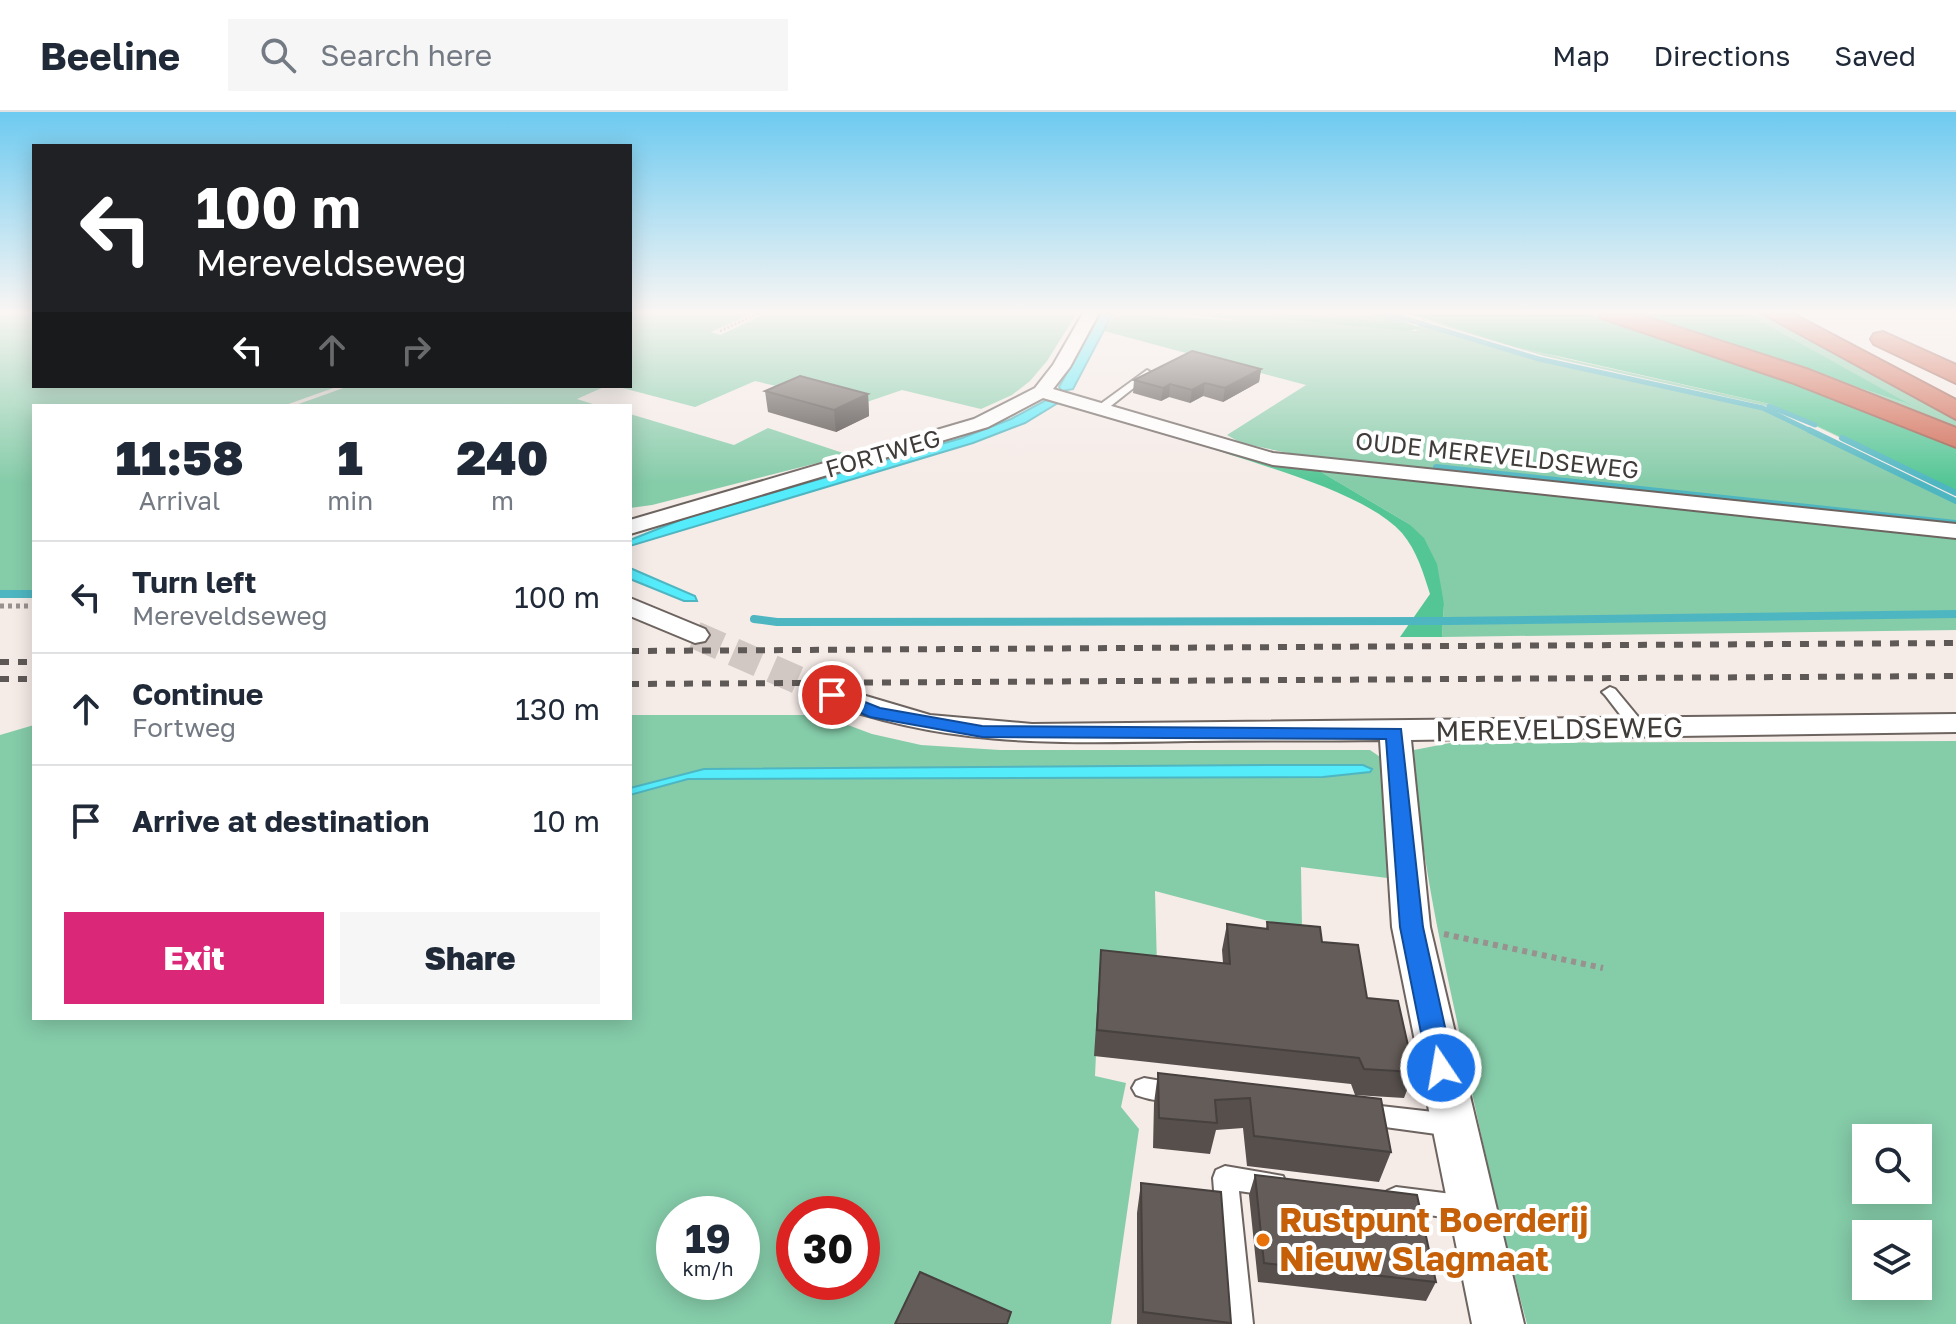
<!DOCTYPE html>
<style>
:root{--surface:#fff;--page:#f6f6f7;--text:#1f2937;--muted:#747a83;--line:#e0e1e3;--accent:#db2777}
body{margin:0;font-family:"Golos Text",sans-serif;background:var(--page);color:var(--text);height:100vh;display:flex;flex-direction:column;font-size:30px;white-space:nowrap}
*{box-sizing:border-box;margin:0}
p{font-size:26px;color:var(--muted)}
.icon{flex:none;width:44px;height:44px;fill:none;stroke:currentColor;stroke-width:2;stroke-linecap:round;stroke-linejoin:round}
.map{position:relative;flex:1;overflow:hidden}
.drawer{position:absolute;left:32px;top:292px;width:600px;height:616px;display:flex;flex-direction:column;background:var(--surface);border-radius:0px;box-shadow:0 4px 20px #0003}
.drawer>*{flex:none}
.top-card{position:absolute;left:32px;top:32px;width:600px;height:244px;border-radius:0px;box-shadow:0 4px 20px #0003;background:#202124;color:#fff;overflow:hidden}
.tools{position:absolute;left:1852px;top:1012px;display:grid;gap:16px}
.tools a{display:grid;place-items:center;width:80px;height:80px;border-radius:0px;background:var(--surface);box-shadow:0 4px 20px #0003;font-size:40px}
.speed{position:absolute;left:656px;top:1084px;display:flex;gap:16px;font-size:40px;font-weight:700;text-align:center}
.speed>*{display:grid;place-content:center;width:104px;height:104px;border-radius:50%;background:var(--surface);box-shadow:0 4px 20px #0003;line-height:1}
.speed small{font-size:20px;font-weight:400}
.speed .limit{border:12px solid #d22;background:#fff;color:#111}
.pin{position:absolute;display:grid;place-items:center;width:68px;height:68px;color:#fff;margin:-34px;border:4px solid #fff;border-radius:50%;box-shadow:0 2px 8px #0007}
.me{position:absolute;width:88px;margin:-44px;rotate:348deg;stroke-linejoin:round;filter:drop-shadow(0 0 6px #0008)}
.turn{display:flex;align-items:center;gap:28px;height:168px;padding:0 32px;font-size:36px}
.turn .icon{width:104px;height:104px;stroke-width:2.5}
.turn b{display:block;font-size:56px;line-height:68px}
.lanes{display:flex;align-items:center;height:76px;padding:0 32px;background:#0003;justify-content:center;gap:40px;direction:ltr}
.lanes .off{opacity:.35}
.eta{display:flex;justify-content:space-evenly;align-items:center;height:136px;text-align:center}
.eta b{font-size:48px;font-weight:800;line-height:56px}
.action{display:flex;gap:16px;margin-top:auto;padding:16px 32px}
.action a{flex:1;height:92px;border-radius:0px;background:var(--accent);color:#fff;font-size:32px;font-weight:800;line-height:92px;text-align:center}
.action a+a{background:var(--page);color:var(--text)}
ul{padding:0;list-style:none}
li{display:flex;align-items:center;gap:24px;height:112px;padding:0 32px;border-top:2px solid var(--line)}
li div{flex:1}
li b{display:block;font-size:30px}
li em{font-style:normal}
header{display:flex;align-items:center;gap:48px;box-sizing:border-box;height:112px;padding:0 40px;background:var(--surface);border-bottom:2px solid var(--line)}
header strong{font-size:38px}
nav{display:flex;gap:44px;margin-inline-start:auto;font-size:28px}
.search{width:560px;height:72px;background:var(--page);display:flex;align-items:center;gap:20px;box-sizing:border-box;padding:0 28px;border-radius:0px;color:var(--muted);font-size:30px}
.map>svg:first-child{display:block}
.green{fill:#85cca9;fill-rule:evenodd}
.forest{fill:#54c695}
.water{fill:#54ebfb;stroke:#4eb6c1;stroke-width:2}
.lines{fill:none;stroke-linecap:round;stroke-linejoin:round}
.stream-far2{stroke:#4eb6c1;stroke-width:5}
.stream-far1{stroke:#4eb6c1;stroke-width:6}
.stream{stroke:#4eb6c1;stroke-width:8}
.street-tunnel{stroke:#d1c8c4;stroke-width:28;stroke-dasharray:28 14;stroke-linecap:butt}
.lane-casing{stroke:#6d6460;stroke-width:4}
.street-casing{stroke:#6d6460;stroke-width:4}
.highway-casing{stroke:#9e5b4c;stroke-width:4}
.path-far2{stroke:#98918e;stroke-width:3;stroke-dasharray:2 2;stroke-linecap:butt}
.path-far1{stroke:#98918e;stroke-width:5;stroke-dasharray:4 4;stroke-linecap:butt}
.path{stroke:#98918e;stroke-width:6;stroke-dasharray:5 5;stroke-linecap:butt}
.lane{fill:#fff;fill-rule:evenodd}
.street{fill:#fff;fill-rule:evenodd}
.highway{fill:#d16b55;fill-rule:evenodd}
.rail{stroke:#5e5956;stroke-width:6;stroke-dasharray:9 9;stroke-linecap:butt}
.wall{fill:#564f4c}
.shaded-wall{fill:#46403e}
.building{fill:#645c58;stroke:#46403e;stroke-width:2}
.route{fill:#1a73e8;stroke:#114b97;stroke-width:2}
.food-dot{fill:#e8710a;stroke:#fff;stroke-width:3}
.labels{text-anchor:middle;stroke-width:8;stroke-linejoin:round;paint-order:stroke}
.far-street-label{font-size:24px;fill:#403c3a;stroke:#fff}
.street-label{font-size:28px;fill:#403c3a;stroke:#fff}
.near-food-label{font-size:34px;font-weight:bold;fill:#c56008;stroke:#fff;text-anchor:start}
</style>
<header>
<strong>Beeline</strong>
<div class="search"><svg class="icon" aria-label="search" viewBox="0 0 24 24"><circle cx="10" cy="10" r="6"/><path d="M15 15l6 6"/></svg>Search here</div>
<nav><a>Map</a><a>Directions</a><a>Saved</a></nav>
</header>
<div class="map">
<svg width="1956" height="1212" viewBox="0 0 1956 1212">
<rect width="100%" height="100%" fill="#f5ebe7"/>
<path class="green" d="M0,201H34V274H339L283,294H34V482H0Z
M630,201H753L711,220L720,223L767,201H1077L1047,249L1030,269L1012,283L981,297L902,278L858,293L755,269L695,295L615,274H630Z
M1116,201L1243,209L1180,201H1367L1386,209L1294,203L1270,206L1416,219L1418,213L1382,201H1386L1539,247L1763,296L1956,389V411L1293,342L1241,331L1227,323L1306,273L1104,219Z
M1400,201L1563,246L1770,292L1956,379V381L1780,297L1544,244Z
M1618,201L1647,205L1908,292L1747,201H1763L1956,304V321Z
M349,274H606L577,287L599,294H293Z
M630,302L734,333L768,316L849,343L652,393L630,396Z
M1311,354L1956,423V518L1442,525L1444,492L1409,412Z
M630,603H821L872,622L921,633L1000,638H1370L1386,649L1395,767L1301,755L1302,818L1155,779L1157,855L1100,853L1095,964L1126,971L1121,995L1139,1017L1111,1212H0V623L34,613V906H630V683L688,667L906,665V656L704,657L630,676ZM674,1102H742V1170H674ZM794,1102H862V1170H794Z
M1956,629V1212H1527C1500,1112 1478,1011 1457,909C1438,820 1418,730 1414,638L1450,631ZM1866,1026H1918V1078H1866ZM1866,1122H1918V1174H1866Z"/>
<path class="forest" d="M1367,201H1382L1421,216L1408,219L1267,206L1294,203L1386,209Z
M1406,201H1588L1786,267L1956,336V379L1770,292L1513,234Z
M1635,201H1747L1911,293Z
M1196,331L1259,347L1311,354L1409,412L1424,426L1437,452L1444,492L1442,525H1400L1430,482C1423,460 1417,439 1402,421C1363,378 1252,352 1196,331Z"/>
<path class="water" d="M1101,201H1113L1073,277L1062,279L1059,275Z
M1046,288L1058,291L1025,311L973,331L630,434V428L688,405L962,326L1011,307Z
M630,456L695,484L697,489H684L630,467Z
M1263,653H1363L1372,657L1370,660L1323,665L688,667L630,683V676L704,657Z"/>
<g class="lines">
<path class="stream-far2" d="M1386,201L1539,247L1763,296L1813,320
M1769,294L1815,313"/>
<path class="stream-far1" d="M1809,318L1956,389
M1842,326L1956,381
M1622,377L1436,355L1956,411"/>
<path class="stream" d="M0,482H34
M754,507L777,510L1448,509L1956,502"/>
<path class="street-tunnel" d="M695,523L832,583"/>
<g class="lane-casing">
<path id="lane" d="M1147,258L1152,261L1150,263L1107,297H1099V293Z
M1610,575L1615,577L1644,612L1646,615L1644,618H1632L1605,583L1602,580Z
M1144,966L1185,973L1189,980L1185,987C1171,992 1150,988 1136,983L1132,976L1136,969Z
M1363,992L1451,1002L1459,1005L1463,1013L1459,1021L1451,1024L1363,1012L1355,1009L1351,1002L1355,995Z
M1225,1054L1283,1064L1286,1072L1283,1080L1274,1084L1239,1079L1253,1212H1225L1213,1066L1216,1058Z
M1396,1075L1468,1084L1477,1087L1481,1096L1477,1105L1468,1108L1396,1099L1387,1095L1383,1087L1387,1079Z"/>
</g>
<g class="street-casing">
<path id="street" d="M1083,201H1099L1070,255L1053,277L1273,341L1956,412V426L1273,353L1043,286L988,315L630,422V408L974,307L1035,276L1053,253Z
M630,486L705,517L709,523L705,529L695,531L630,504Z
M832,574L930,603L1032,612L1956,602V620L1411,628L1430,815L1524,1212H1472L1392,815L1380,628C1317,629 1254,628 1190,629C1057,631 950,636 822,589L817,583L822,577Z"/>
</g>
<g class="highway-casing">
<path id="highway" d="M1599,201H1633L1809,258L1956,316V335L1791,270L1602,206Z
M1762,201H1791L1956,288V307Z
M1883,220L1956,253V271L1874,232L1871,227L1874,222Z"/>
</g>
<path class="path-far2" d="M720,219L759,201"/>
<path class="path-far1" d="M0,494H34"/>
<path class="path" d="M1444,822L1603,856"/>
<use href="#lane" class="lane"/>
<use href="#street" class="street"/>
<use href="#highway" class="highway"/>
<path class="rail" d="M630,539L1956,531
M0,550H34
M0,567H34
M630,572L1956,564"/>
</g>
<path class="wall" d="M1261,257L1259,270L1223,290L1203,284L1190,291L1169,285L1161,289L1133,281L1134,268Z
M765,279L868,282L869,304L836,320L768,300Z
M1267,810L1322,830L1367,886L1414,960L1404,986L1355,983L1351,972L1094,944L1101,838L1223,851L1222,838L1227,812L1266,817Z
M1158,961L1208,966L1391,1040L1379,1070L1247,1054L1243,1016L1216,1018L1210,1042L1153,1036L1154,991Z
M1255,1063L1436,1170L1426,1189L1258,1170L1249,1083Z
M1141,1071L1231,1211V1212H1137V1101Z"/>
<path class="shaded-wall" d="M1261,257L1259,270L1223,290L1225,276Z
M1205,271L1203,284L1190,291L1192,278Z
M1170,272L1169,285L1161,289L1163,276Z
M868,282L869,304L836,320L834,298Z"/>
<path class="building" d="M1192,239L1261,257L1225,276L1205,271L1192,278L1170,272L1163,276L1134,268Z
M800,264L868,282L834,298L765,279Z
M1267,810L1320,815L1322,830L1358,833L1367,886L1398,889L1414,960L1364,957L1359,946L1097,918L1101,838L1230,852L1227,812L1268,817Z
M1158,961L1381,987L1391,1040L1254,1024L1250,986L1215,988L1217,1011L1159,1006Z
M1255,1063L1417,1083L1436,1170L1264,1151Z
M1141,1071L1221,1080L1231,1211L1143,1200Z
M920,1160L1011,1200L1007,1212H895Z"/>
<linearGradient id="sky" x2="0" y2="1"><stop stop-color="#6dcaf0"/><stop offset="0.54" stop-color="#faf6f4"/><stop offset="1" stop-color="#faf6f4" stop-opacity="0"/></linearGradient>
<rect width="1956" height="371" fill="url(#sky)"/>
<path class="route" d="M832,577L880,596L982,614L1401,617L1423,815L1454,956L1450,964L1441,967L1432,964L1428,956L1400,815L1386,627L982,625L870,605L826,586V579Z"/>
<circle class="food-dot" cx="1263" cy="1128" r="8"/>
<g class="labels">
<g class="far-street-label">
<text transform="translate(883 342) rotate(-16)" y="8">FORTWEG</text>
<text transform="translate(1497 344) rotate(6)" y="8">OUDE MEREVELDSEWEG</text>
</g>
<g class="street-label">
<text transform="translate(1559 617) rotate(-1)" y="10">MEREVELDSEWEG</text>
</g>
<g class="near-food-label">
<text x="1279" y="1120">Rustpunt Boerderij<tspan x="1279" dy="39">Nieuw Slagmaat</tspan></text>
</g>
</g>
</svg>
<div class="tools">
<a><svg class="icon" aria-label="search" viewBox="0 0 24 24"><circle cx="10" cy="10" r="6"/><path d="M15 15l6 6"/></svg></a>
<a><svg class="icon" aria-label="layers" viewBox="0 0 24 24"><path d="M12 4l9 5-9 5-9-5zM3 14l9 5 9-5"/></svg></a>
</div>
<div class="speed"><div>19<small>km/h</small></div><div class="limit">30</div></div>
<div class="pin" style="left:832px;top:583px;background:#d93025"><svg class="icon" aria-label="arrive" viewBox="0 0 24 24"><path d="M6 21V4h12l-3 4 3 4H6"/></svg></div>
<svg class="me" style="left:1441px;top:956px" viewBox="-20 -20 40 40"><circle r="17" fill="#1a73e8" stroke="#fff" stroke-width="3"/><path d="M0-11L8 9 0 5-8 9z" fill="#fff"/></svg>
<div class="top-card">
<div class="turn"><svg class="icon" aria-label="left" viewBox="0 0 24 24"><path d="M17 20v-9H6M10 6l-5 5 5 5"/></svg><div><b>100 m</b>Mereveldseweg</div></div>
<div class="lanes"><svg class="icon" aria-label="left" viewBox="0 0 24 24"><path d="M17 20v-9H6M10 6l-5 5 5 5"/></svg><svg class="icon off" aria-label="ahead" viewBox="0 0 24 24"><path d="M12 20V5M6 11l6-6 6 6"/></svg><svg class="icon off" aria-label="right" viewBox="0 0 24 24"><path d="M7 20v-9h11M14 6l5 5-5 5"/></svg></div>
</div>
<section class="drawer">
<div class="eta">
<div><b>11:58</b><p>Arrival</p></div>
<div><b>1</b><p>min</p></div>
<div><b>240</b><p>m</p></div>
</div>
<ul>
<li><svg class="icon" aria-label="left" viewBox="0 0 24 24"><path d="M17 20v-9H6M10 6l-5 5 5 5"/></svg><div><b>Turn left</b><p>Mereveldseweg</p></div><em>100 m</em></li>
<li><svg class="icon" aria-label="ahead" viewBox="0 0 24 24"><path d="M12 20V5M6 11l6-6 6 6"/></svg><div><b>Continue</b><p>Fortweg</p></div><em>130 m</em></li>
<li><svg class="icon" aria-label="arrive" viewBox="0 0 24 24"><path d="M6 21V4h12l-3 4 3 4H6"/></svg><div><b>Arrive at destination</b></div><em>10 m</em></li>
</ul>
<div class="action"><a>Exit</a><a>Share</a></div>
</section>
</div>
